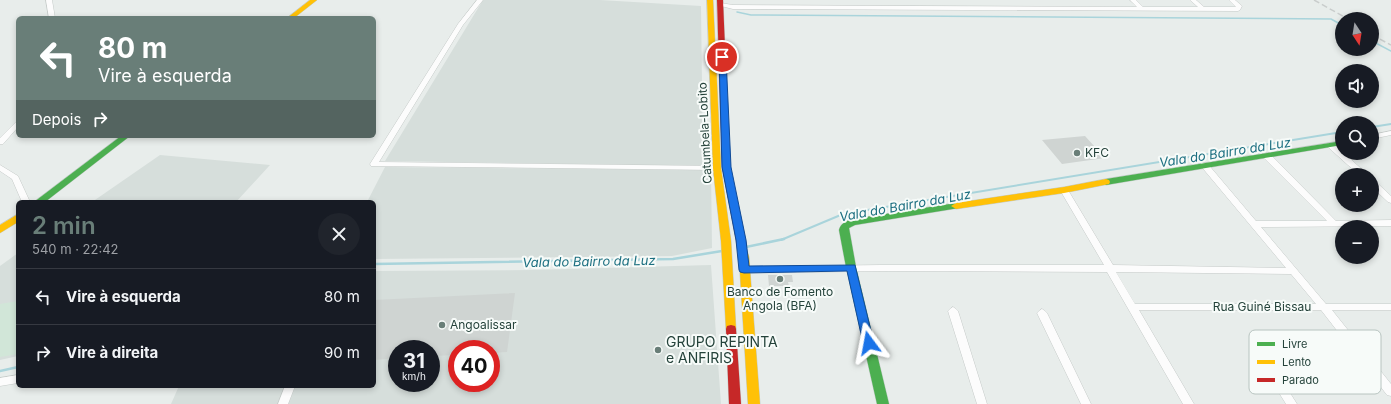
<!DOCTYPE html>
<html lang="pt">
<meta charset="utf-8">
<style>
:root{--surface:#171b24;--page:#20242c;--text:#f1f3f6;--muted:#9ea1a6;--line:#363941;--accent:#697e78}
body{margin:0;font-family:Inter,sans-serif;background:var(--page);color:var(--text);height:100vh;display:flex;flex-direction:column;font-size:15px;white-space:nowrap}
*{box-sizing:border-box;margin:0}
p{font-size:13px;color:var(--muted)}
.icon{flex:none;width:22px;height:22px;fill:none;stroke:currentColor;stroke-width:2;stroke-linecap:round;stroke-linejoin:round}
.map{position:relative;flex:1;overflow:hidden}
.drawer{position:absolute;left:16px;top:200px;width:360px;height:188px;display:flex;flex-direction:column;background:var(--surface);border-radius:6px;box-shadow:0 2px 6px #0003}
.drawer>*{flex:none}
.top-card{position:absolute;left:16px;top:16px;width:360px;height:122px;border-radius:6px;box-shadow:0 2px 6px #0003;background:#697e78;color:#fff;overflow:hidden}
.needle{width:26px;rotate:168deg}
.buttons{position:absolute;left:1335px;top:12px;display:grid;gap:8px}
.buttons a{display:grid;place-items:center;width:44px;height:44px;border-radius:50%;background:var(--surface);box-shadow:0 2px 6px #0003;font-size:20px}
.speed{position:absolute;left:388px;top:340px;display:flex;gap:8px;font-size:20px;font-weight:700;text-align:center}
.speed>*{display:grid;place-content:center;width:52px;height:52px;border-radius:50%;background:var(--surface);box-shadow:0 2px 6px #0003;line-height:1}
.speed small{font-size:10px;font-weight:400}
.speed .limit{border:6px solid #d22;background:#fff;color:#111}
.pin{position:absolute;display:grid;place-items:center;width:34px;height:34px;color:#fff;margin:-17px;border:2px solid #fff;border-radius:50%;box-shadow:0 1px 4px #0007}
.me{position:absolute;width:44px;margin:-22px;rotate:347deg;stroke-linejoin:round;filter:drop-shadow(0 0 3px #0008)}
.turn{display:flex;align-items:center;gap:14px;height:84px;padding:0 16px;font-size:18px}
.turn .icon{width:52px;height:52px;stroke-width:2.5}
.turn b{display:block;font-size:28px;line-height:34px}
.then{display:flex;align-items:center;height:38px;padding:0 16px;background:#0003;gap:8px;font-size:15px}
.round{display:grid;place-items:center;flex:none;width:42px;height:42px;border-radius:21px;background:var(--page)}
.head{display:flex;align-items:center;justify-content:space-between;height:68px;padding:0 16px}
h1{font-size:24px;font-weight:600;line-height:30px;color:var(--accent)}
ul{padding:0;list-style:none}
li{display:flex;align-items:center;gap:12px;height:56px;padding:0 16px;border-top:1px solid var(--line)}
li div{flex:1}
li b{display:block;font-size:15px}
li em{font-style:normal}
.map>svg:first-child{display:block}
.built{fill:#d6dedb;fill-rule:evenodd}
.green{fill:#d1e6d8}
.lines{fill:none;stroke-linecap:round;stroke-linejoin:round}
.stream-far2{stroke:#a9d4db;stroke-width:1.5}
.stream-far1{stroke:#a9d4db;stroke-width:2}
.stream{stroke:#a9d4db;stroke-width:2.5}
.building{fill:#cfd4d2}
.street-casing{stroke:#c5cac8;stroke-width:1}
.fast-casing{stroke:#c3cbc8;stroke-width:1}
.slow-casing{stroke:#c3cbc8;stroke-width:1}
.jam-casing{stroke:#c3cbc8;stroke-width:1}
.street{fill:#fcfcfc;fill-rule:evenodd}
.fast{fill:#4caf50;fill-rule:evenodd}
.slow{fill:#ffc107;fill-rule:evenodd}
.jam{fill:#c62828;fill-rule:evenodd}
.rail{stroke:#c9cdcc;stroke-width:1.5;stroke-dasharray:6 3;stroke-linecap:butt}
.route{fill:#1a73e8;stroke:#114b97}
.poi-dot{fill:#697e78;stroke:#f7fbf9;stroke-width:1.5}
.labels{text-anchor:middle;stroke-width:4;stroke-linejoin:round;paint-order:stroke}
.street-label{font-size:12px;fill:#24423a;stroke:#f7fbf9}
.poi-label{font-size:12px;fill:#24423a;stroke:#f7fbf9;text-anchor:start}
.water-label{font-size:13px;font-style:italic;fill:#1c6f80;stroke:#f7fbf9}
.near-poi-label{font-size:14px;fill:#24423a;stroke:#f7fbf9;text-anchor:start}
.key{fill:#f7fbf9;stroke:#b8c4c0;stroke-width:1}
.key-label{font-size:11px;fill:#24423a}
</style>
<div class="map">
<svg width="1391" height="404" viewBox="0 0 1391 404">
<rect width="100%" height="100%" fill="#e8edeb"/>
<path class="built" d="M483,0H600L701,6L703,166L385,161Z
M160,155L270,165L236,202H92Z
M385,167L711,170L712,248L672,256L374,259V202H367Z
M18,253V356L0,360V266Z
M711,265L721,404H171L179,386H374V271L532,270ZM397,349H431V383H397ZM457,349H491V383H457Z"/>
<path class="green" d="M18,301V354L0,357V304Z"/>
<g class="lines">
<path class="stream-far2" d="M737,12L751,15L1331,19L1342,25
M1372,41L1391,51"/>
<path class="stream-far1" d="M1372,127L1391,124
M781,240L843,214L1342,132"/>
<path class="stream" d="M746,247L784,239
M374,264L673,259L722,251
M0,371L18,367"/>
</g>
<path class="building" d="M1085,136L1105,158L1062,164L1042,140Z
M768,275H792L793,282H788L789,286H769Z
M515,293L507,352L491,353V349H457V355L431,356V349H397V358L374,360V300Z"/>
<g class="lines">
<g class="street-casing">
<path id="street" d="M46,0H52L55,18H49Z
M477,0H483L463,25L379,162L717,166L721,168L720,170L371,166L370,164L458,24Z
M1130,0H1136L1143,7H1198L1190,0H1196L1204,7H1236L1229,0H1235L1242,6L1240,10L1238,11L733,9L717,5L720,3L733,5L1137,7Z
M18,121V127L3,144H0V138L16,122Z
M1391,131V135L1372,139V135Z
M1328,143H1334L1342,151V153H1344L1368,175H1359L1328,147L1327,145Z
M1264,154H1270L1336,221L1391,220V226L1261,227L1326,304H1391V310H1332L1391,384V396L1387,395L1321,310H1139L1194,404H1183L1107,272L881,271L744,273L741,272L740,270L741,268L744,267L881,265H1104L1060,190L1064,188L1068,190L1113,265L1286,268L1200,165L1201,163H1207L1256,221H1327L1264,158L1263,156ZM1116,272L1291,274L1316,304H1135Z
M0,165L18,176L30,202H22L12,179L0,171Z
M1372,181H1375L1391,196V203L1388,202L1372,187Z
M953,307L956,309L958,311L987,404H977L948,311L950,309Z
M1042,309L1045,311L1047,313L1091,404H1081L1037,313L1039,311Z
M18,375V383L0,386V378Z
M1281,384L1285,385L1297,404H1286L1276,388L1277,385Z
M285,386H295L288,404H278Z"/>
</g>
<g class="fast-casing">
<path id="fast" d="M121,136H130L45,202H34Z
M1342,141V145L1106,185L1102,182L1106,179Z
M956,203L961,206L959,208L855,225L849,228L856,267L889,404H877L846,267L839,230C841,223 846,221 853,219Z"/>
</g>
<g class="slow-casing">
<path id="slow" d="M310,0H317L294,18H287Z
M707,0H713L721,168L731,241L736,329L735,332L731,333L727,332L726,329L721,241L713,168Z
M1106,179L1109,180L1110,182L1109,184L1064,193L956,209L951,206L956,203L1064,187Z
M18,214V222L0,233V225Z
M742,243L745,244L749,257L760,404H748L739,257L737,246L739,244Z"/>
</g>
<g class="jam-casing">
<path id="jam" d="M717,0H723L730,167L747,246L745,248H739L737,246L722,167Z
M731,325L735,326L736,329L741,404H729L726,329L727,326Z"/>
</g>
<use href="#street" class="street"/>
<use href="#fast" class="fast"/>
<use href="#slow" class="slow"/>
<use href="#jam" class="jam"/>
<path class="rail" d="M1314,0L1348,19
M1372,35L1391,45"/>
</g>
<path class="route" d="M722,55L726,57L731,167L746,240L749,266L855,265L874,343L873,346L869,348L865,346L863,343L847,271L744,273L740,272L739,270L736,240L722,167L719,57Z"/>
<g class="poi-dot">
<circle cx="1077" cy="153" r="4"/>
<circle cx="780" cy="279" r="4"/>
<circle cx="442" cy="325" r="4"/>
<circle cx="658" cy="350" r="4"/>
</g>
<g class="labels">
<g class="street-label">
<text transform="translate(705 133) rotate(-93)" y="4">Catumbela-Lobito</text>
<text x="1262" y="311">Rua Guiné Bissau</text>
</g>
<g class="poi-label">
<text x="1085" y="157">KFC</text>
<text x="780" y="296" text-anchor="middle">Banco de Fomento<tspan x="780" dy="14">Angola (BFA)</tspan></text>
<text x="450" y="329">Angoalissar</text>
</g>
<g class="water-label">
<text transform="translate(1225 152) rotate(-9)" y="5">Vala do Bairro da Luz</text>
<text transform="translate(905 205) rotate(-10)" y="5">Vala do Bairro da Luz</text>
<text transform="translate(589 261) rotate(-1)" y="5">Vala do Bairro da Luz</text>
</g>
<g class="near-poi-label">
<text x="666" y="347">GRUPO REPINTA<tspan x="666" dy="16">e ANFIRIS</tspan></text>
</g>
</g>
<rect x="1249" y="330" width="132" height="64" rx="6" class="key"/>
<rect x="1257" y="342" width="18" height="4" fill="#4caf50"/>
<rect x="1257" y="360" width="18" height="4" fill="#ffc107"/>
<rect x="1257" y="378" width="18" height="4" fill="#c62828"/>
<g class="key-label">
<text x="1282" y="348">Livre</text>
<text x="1282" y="366">Lento</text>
<text x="1282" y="384">Parado</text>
</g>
</svg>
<div class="buttons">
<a><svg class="needle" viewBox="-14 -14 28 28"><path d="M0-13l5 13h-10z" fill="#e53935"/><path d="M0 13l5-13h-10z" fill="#9ea1a6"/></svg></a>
<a><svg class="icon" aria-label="sound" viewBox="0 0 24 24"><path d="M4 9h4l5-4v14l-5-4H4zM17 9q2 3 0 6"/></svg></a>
<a><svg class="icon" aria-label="search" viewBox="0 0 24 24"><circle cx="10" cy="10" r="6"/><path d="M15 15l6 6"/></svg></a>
<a>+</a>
<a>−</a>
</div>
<div class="speed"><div>31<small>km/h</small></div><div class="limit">40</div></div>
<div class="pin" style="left:722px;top:57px;background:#d93025"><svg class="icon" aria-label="arrive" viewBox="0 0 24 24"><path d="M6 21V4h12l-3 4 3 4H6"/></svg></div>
<svg class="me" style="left:869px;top:343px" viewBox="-20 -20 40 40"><path d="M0-17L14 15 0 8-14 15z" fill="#1a73e8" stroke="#fff" stroke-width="4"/></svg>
<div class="top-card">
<div class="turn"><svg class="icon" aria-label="left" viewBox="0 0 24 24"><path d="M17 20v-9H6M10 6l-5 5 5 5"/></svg><div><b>80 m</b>Vire à esquerda</div></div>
<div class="then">Depois<svg class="icon" aria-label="right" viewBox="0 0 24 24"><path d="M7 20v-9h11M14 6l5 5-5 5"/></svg></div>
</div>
<section class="drawer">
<div class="head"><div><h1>2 min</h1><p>540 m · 22:42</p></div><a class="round"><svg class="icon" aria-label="close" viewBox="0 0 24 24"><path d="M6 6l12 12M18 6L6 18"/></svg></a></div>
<ul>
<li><svg class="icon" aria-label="left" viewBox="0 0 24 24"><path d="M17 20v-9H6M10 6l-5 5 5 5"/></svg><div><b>Vire à esquerda</b></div><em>80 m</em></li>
<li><svg class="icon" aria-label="right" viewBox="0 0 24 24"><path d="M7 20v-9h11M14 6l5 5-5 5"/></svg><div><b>Vire à direita</b></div><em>90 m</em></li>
</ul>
</section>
</div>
